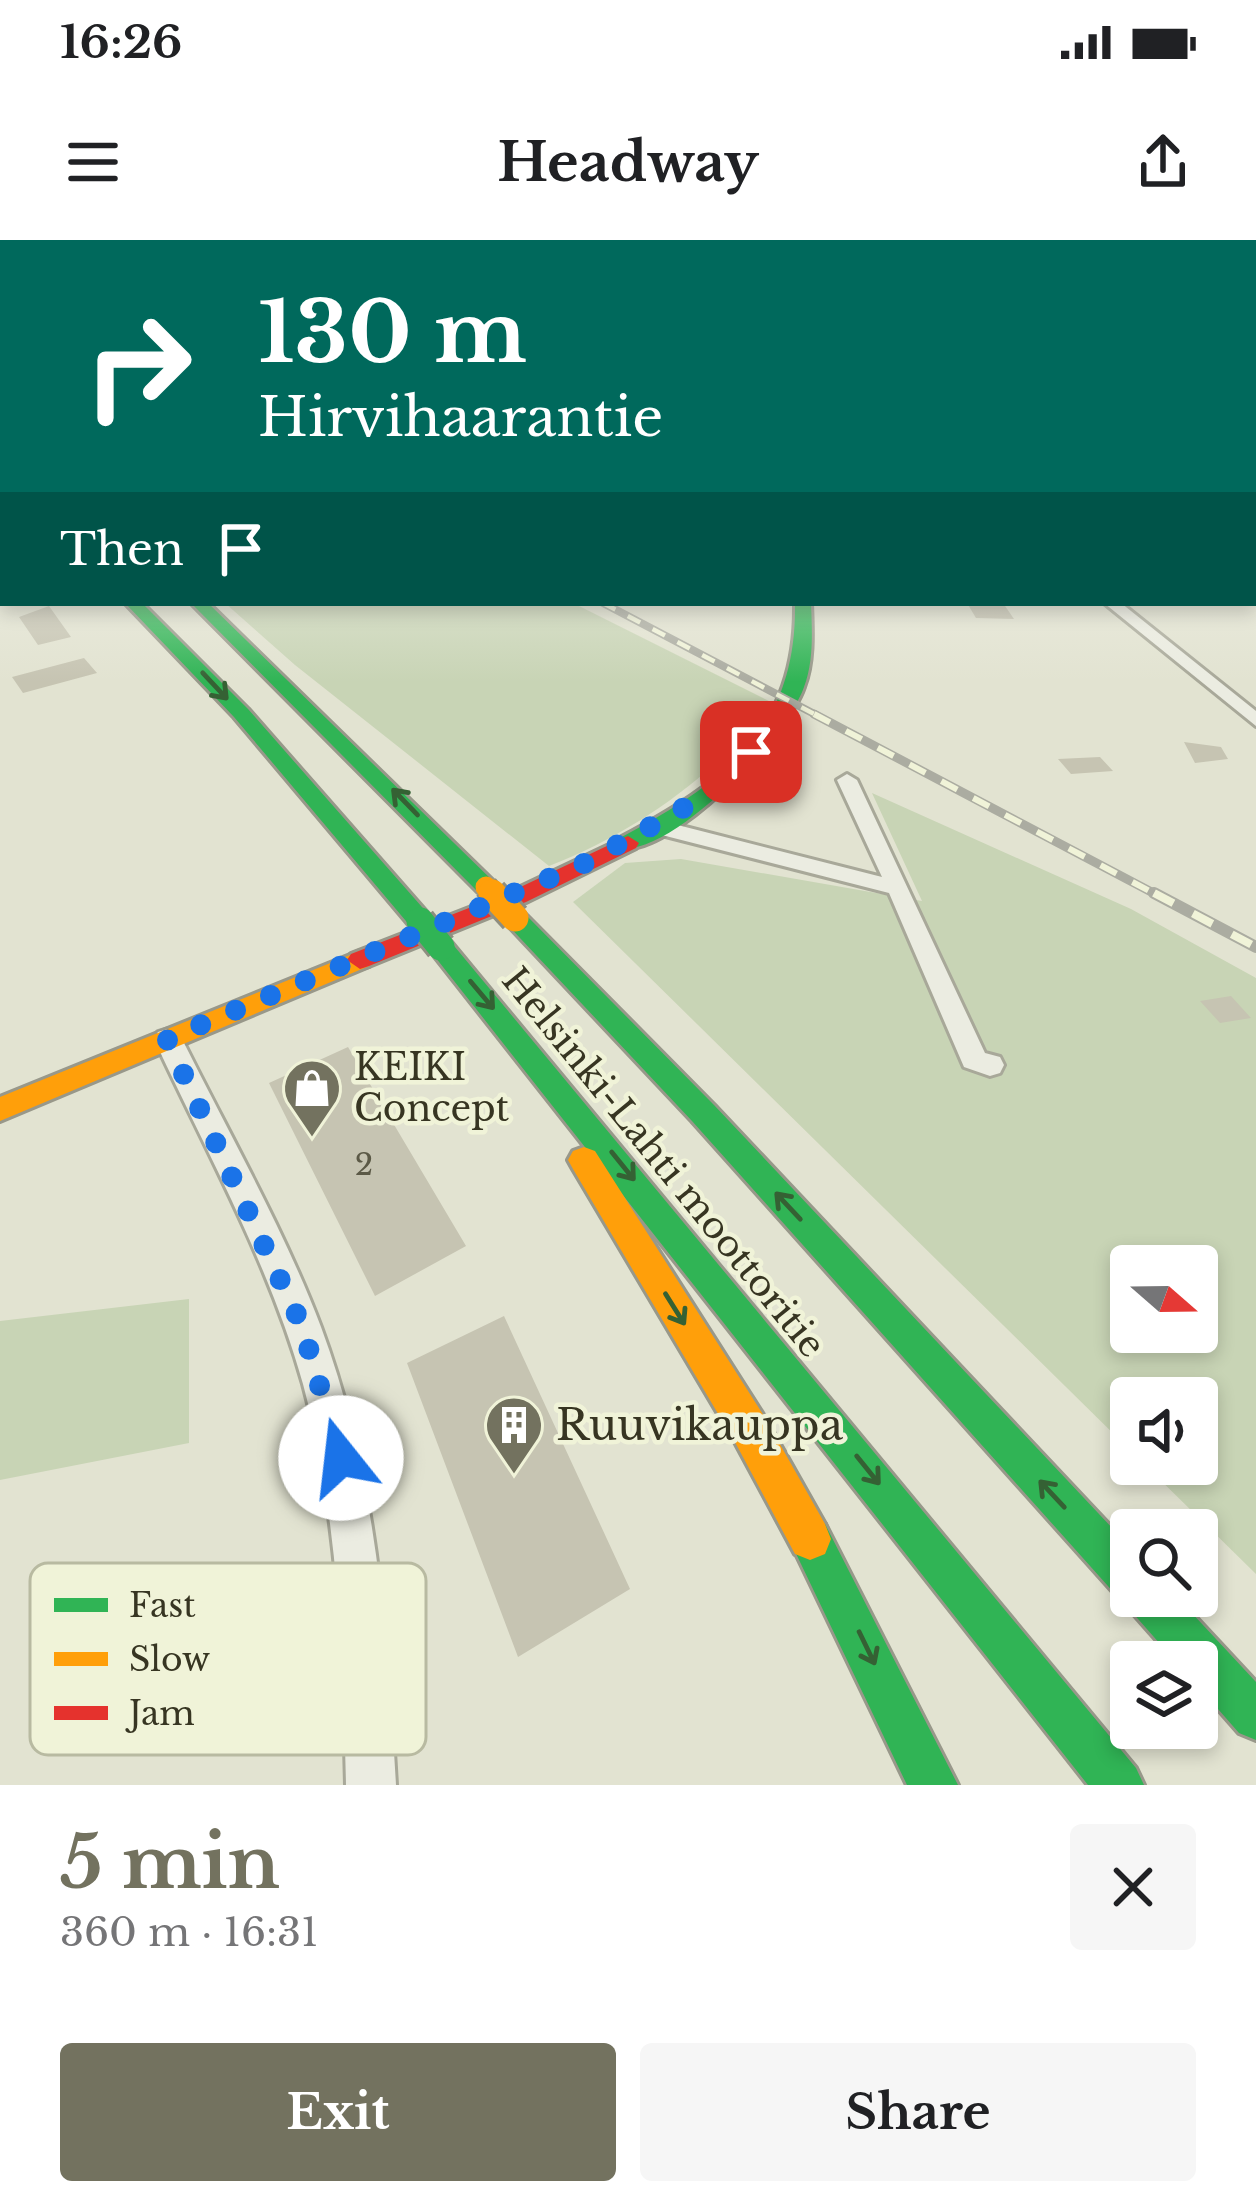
<!DOCTYPE html>
<meta charset="utf-8">
<style>
:root{--surface:#fff;--page:#f6f6f6;--text:#202124;--muted:#757577;--accent:#73725f}
body{margin:0;font-family:"Libre Baskerville",serif;background:var(--page);color:var(--text);height:100vh;display:flex;flex-direction:column;font-size:45px;white-space:nowrap}
*{box-sizing:border-box;margin:0}
p{font-size:39px;color:var(--muted)}
.icon{flex:none;width:66px;height:66px;fill:none;stroke:currentColor;stroke-width:2;stroke-linecap:round;stroke-linejoin:round}
.map{position:relative;height:1545px;overflow:hidden}
.details{display:flex;flex-direction:column;background:var(--surface);flex:1}
.details>*{flex:none}
.guide{position:absolute;left:0px;top:0px;width:1257px;height:366px;box-shadow:0 6px 18px #0003;background:#00695c;color:#fff;overflow:hidden}
.needle{width:78px;rotate:110deg}
.buttons{position:absolute;left:1110px;top:1005px;display:grid;gap:24px}
.buttons a{display:grid;place-items:center;width:108px;height:108px;border-radius:12px;background:var(--surface);box-shadow:0 6px 18px #0003;font-size:60px}
.pin{position:absolute;display:grid;place-items:center;width:102px;height:102px;color:#fff;margin:-51px;border-radius:24px;box-shadow:0 6px 18px #0006}
.me{position:absolute;width:132px;margin:-66px;rotate:344deg;stroke-linejoin:round;filter:drop-shadow(0 0 9px #0008)}
.turn{display:flex;align-items:center;gap:42px;height:252px;padding:0 60px;font-size:54px}
.turn .icon{width:156px;height:156px;stroke-width:2.5}
.turn b{display:block;font-size:84px;line-height:102px}
.then{display:flex;align-items:center;height:114px;padding:0 60px;background:#0003;gap:24px;font-size:45px}
.round{display:grid;place-items:center;flex:none;width:126px;height:126px;border-radius:12px;background:var(--page)}
.summary{display:flex;align-items:center;justify-content:space-between;height:204px;padding:0 60px}
h1{font-size:72px;font-weight:700;line-height:90px;color:var(--accent)}
.action{display:flex;gap:24px;margin-top:auto;padding:24px 60px}
.action a{flex:1;height:138px;border-radius:12px;background:var(--accent);color:#fff;font-size:48px;font-weight:700;line-height:138px;text-align:center}
.action a+a{background:var(--page);color:var(--text)}
.status{display:flex;justify-content:space-between;align-items:center;height:84px;padding:0 60px;background:var(--surface);direction:ltr}
.status svg{height:33px;fill:currentColor}
header{display:flex;justify-content:space-between;align-items:center;height:156px;padding:0 60px;background:var(--surface);font-size:54px;font-weight:700}
.map>svg:first-child{display:block}
.green{fill:#c8d4b5;fill-rule:evenodd}
.building{fill:#c6c4b2}
.lines{fill:none;stroke-linecap:round;stroke-linejoin:round}
.street-casing{stroke:#a8a899;stroke-width:6}
.fast-casing{stroke:#98988a;stroke-width:6}
.slow-casing{stroke:#98988a;stroke-width:6}
.jam-casing{stroke:#98988a;stroke-width:6}
.street{fill:#ebece1;fill-rule:evenodd}
.fast{fill:#30b455;fill-rule:evenodd}
.slow{fill:#ff9f0a;fill-rule:evenodd}
.jam{fill:#e5322d;fill-rule:evenodd}
.rail-far2-casing{stroke:#abaca1;stroke-width:8}
.rail-far1-casing{stroke:#abaca1;stroke-width:9}
.rail-casing{stroke:#abaca1;stroke-width:12}
.rail-far2{stroke:#f0f3d8;stroke-width:4.5;stroke-dasharray:14;stroke-linecap:butt}
.rail-far1{stroke:#f0f3d8;stroke-width:6;stroke-dasharray:18;stroke-linecap:butt}
.rail{stroke:#f0f3d8;stroke-width:8;stroke-dasharray:22;stroke-linecap:butt}
.fast-bridge-casing{stroke:#8e8e80;stroke-width:33;stroke-linecap:butt}
.slow-bridge-far1-casing{stroke:#8e8e80;stroke-width:26;stroke-linecap:butt}
.slow-bridge-casing{stroke:#8e8e80;stroke-width:33;stroke-linecap:butt}
.fast-bridge{stroke:#30b455;stroke-width:27}
.slow-bridge-far1{stroke:#ff9f0a;stroke-width:21}
.slow-bridge{stroke:#ff9f0a;stroke-width:27}
.oneway{stroke:#356134}
.route{stroke:#1a73e8;stroke-width:21;stroke-dasharray:0 37.8}
.labels{text-anchor:middle;stroke-width:9;stroke-linejoin:round;paint-order:stroke}
.number-label{font-size:30px;fill:#5b5946}
.poi-label{font-size:36px;fill:#373522;stroke:#f0f3d8;text-anchor:start}
.street-label{font-size:36px;fill:#373522;stroke:#f0f3d8}
.near-poi-label{font-size:42px;fill:#373522;stroke:#f0f3d8;text-anchor:start}
.key{fill:#f0f3d8;stroke:#b8baa1;stroke-width:3}
.key-label{font-size:33px;fill:#373522}
</style>
<div class="status"><b>16:26</b><svg viewBox="0 0 49 12"><path d="M0 12V9h3v3zM5 12V6h3v6zM10 12V3h3v9zM15 12V0h3v12zM26 1h20v11H26zM47 4h2v5h-2z"/></svg></div>
<header><svg class="icon" aria-label="menu" viewBox="0 0 24 24"><path d="M4 6h16M4 12h16M4 18h16"/></svg>Headway<svg class="icon" aria-label="share" viewBox="0 0 24 24"><path d="M12 15V3M7 8l5-5 5 5M5 13v7h14v-7"/></svg></header>
<div class="map">
<svg width="1256" height="1545" viewBox="0 0 1256 1545">
<rect width="100%" height="100%" fill="#e2e3d1"/>
<path class="green" d="M225,363H573L775,464C711,536 639,591 549,626L295,425Z
M872,553L1131,669L1256,738V1334L1144,1224H1197V1158H1131V1211L573,662L625,623L681,619L922,661ZM1131,1026H1197V1092H1131Z
M189,1059V1203L0,1240V1081Z"/>
<path class="building" d="M967,363H1003L1014,379L976,378Z
M49,366L71,397L38,405L19,377Z
M84,418L97,433L23,453L12,437Z
M1184,502L1221,507L1228,519L1195,523Z
M1100,517L1113,531L1071,534L1058,519Z
M1231,756L1251,778L1220,783L1200,761Z
M348,807L466,1006L375,1056L269,843Z
M504,1076L630,1349L518,1417L407,1123Z"/>
<g class="lines">
<g class="street-casing">
<path id="street" d="M0,271H3V279H0Z
M1104,363H1121L1256,471V486Z
M847,534L857,540L985,813L1000,817L1004,825L1000,833L990,836L964,827L889,653L646,591L643,586L654,579L882,637L837,540Z
M168,789L178,792L182,799C229,894 283,987 321,1087C376,1234 387,1390 396,1545H346C343,1411 338,1275 303,1144C269,1023 207,913 154,799L158,792Z"/>
</g>
<g class="fast-casing">
<path id="fast" d="M0,232L3,233V243L0,242Z
M125,363H142L248,469L429,675L432,681L429,687H411L234,477Z
M191,363H208L494,642L498,647L494,652H478Z
M795,363H811C812,390 814,421 804,447C788,495 671,617 620,608V598C724,542 797,491 795,363Z
M515,670L524,673L714,865L1131,1308V1356H1176L1256,1442V1500L1239,1493L1197,1445V1422H1176L1131,1371L1126,1359L1116,1355L692,881L506,683L503,678Z
M441,699L450,701L1136,1528L1144,1545H1088L432,713L428,707Z
M810,1278L825,1284L958,1545H907L789,1299L795,1284Z"/>
</g>
<g class="slow-casing">
<path id="slow" d="M360,711L369,714L373,720L369,726L0,881V857Z
M584,907L595,911L764,1176L825,1284L831,1299L825,1314L810,1320L795,1314L736,1204L573,929L568,920L573,911Z"/>
</g>
<g class="jam-casing">
<path id="jam" d="M628,596L639,603L636,608L526,662L369,726L360,729L347,720L351,714L510,652Z"/>
</g>
<use href="#street" class="street"/>
<use href="#fast" class="fast"/>
<use href="#slow" class="slow"/>
<use href="#jam" class="jam"/>
<g class="rail-far2-casing">
<path id="rail-far2" d="M603,363L820,477"/>
</g>
<g class="rail-far1-casing">
<path id="rail-far1" d="M814,474L1159,656"/>
</g>
<g class="rail-casing">
<path id="rail" d="M1154,653L1256,707"/>
</g>
<use href="#rail-far2" class="rail-far2"/>
<use href="#rail-far1" class="rail-far1"/>
<use href="#rail" class="rail"/>
<g class="fast-bridge-casing">
<path id="fast-bridge" d="M420,681L441,707"/>
</g>
<g class="slow-bridge-far1-casing">
<path id="slow-bridge-far1" d="M486,647L494,656"/>
</g>
<g class="slow-bridge-casing">
<path id="slow-bridge" d="M492,653L515,678"/>
</g>
<use href="#fast-bridge" class="fast-bridge"/>
<use href="#slow-bridge-far1" class="slow-bridge-far1"/>
<use href="#slow-bridge" class="slow-bridge"/>
</g>
<defs><path id="oneway-shaft" d="M-6 0H5M1.5-3L5.5 0L1.5 3" fill="none" stroke-width="1.6" stroke-linecap="round" stroke-linejoin="round" transform="scale(3)"/></defs>
<g class="oneway">
<use href="#oneway-shaft" transform="translate(215 446) rotate(47)"/>
<use href="#oneway-shaft" transform="translate(405 562) rotate(-134)"/>
<use href="#oneway-shaft" transform="translate(482 755) rotate(50)"/>
<use href="#oneway-shaft" transform="translate(623 926) rotate(51)"/>
<use href="#oneway-shaft" transform="translate(788 966) rotate(-133)"/>
<use href="#oneway-shaft" transform="translate(675 1069) rotate(58)"/>
<use href="#oneway-shaft" transform="translate(868 1230) rotate(51)"/>
<use href="#oneway-shaft" transform="translate(1052 1254) rotate(-133)"/>
<use href="#oneway-shaft" transform="translate(867 1408) rotate(64)"/>
</g>
<linearGradient id="sky" x2="0" y2="1"><stop stop-color="#96bcda"/><stop offset="0.51" stop-color="#f2f2ea"/><stop offset="1" stop-color="#f2f2ea" stop-opacity="0"/></linearGradient>
<rect width="1256" height="442" fill="url(#sky)"/>
<g class="lines">
<path class="route" d="M341,1218L302,1086L167,799L583,624L682,569L751,512"/>
</g>
<defs>
<g id="shop-pin" transform="scale(3)"><path d="M0 17L-7.5 6A9.5 9.5 0 1 1 7.5 6Z" fill="#73725f" stroke="#f0f3d8"/><path d="M-5-2.5h2.3a2.7 3.5 0 0 1 5.4 0H5L5.5 6h-11ZM-1.5-2.5h3a1.5 2.3 0 0 0-3 0Z" fill="#fff"/></g>
<g id="building-pin" transform="scale(3)"><path d="M0 17L-7.5 6A9.5 9.5 0 1 1 7.5 6Z" fill="#73725f" stroke="#f0f3d8"/><path d="M-4-6H4V6H1V3H-1V6H-4ZM-2.5-4.3h1.7v1.8h-1.7ZM.8-4.3h1.7v1.8H.8ZM-2.5-1h1.7V.8h-1.7ZM.8-1h1.7V.8H.8Z" fill="#fff"/></g>
</defs>
<g fill-rule="evenodd">
<use href="#shop-pin" x="312" y="848"/>
<use href="#building-pin" x="514" y="1185"/>
</g>
<g class="labels">
<g class="number-label">
<text x="364" y="935">2</text>
</g>
<g class="poi-label">
<text x="354" y="840">KEIKI<tspan x="354" dy="41">Concept</tspan></text>
</g>
<g class="street-label">
<text transform="translate(664 922) rotate(51)" y="13">Helsinki-Lahti moottoritie</text>
</g>
<g class="near-poi-label">
<text x="556" y="1200">Ruuvikauppa</text>
</g>
</g>
<rect x="30" y="1323" width="396" height="192" rx="18" class="key"/>
<rect x="54" y="1358" width="54" height="14" fill="#30b455"/>
<rect x="54" y="1412" width="54" height="14" fill="#ff9f0a"/>
<rect x="54" y="1466" width="54" height="14" fill="#e5322d"/>
<g class="key-label">
<text x="129" y="1377">Fast</text>
<text x="129" y="1431">Slow</text>
<text x="129" y="1485">Jam</text>
</g>
</svg>
<div class="buttons">
<a><svg class="needle" viewBox="-14 -14 28 28"><path d="M0-13l5 13h-10z" fill="#e53935"/><path d="M0 13l5-13h-10z" fill="#757577"/></svg></a>
<a><svg class="icon" aria-label="sound" viewBox="0 0 24 24"><path d="M4 9h4l5-4v14l-5-4H4zM17 9q2 3 0 6"/></svg></a>
<a><svg class="icon" aria-label="search" viewBox="0 0 24 24"><circle cx="10" cy="10" r="6"/><path d="M15 15l6 6"/></svg></a>
<a><svg class="icon" aria-label="layers" viewBox="0 0 24 24"><path d="M12 4l9 5-9 5-9-5zM3 14l9 5 9-5"/></svg></a>
</div>
<div class="pin" style="left:751px;top:512px;background:#d93025"><svg class="icon" aria-label="arrive" viewBox="0 0 24 24"><path d="M6 21V4h12l-3 4 3 4H6"/></svg></div>
<svg class="me" style="left:341px;top:1218px" viewBox="-20 -20 40 40"><circle r="19" fill="#fff"/><path d="M0-13L10 11 0 6-10 11z" fill="#1a73e8"/></svg>
<div class="guide">
<div class="turn"><svg class="icon" aria-label="right" viewBox="0 0 24 24"><path d="M7 20v-9h11M14 6l5 5-5 5"/></svg><div><b>130 m</b>Hirvihaarantie</div></div>
<div class="then">Then<svg class="icon" aria-label="arrive" viewBox="0 0 24 24"><path d="M6 21V4h12l-3 4 3 4H6"/></svg></div>
</div>
</div>
<section class="details">
<div class="summary"><div><h1>5 min</h1><p>360 m · 16:31</p></div><a class="round"><svg class="icon" aria-label="close" viewBox="0 0 24 24"><path d="M6 6l12 12M18 6L6 18"/></svg></a></div>
<div class="action"><a>Exit</a><a>Share</a></div>
</section>
